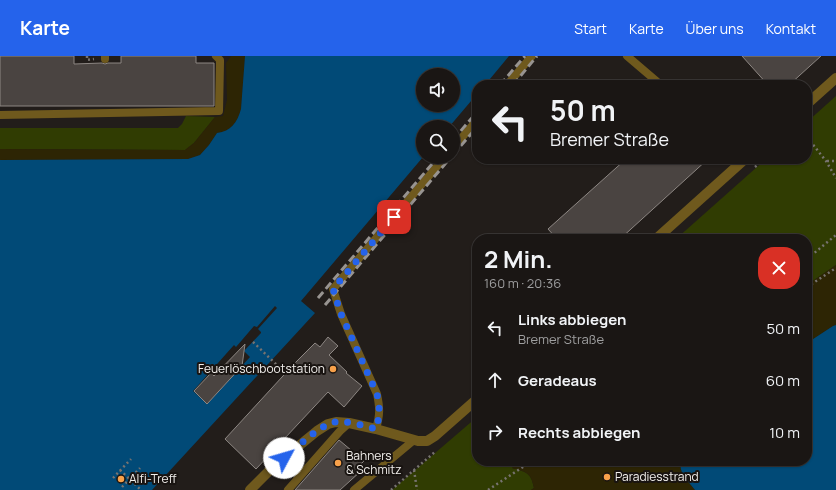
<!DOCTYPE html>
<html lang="de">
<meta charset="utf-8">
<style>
:root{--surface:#1a1614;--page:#231f1d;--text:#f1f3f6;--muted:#9f9fa0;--line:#383534;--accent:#2563eb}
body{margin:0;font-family:Manrope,sans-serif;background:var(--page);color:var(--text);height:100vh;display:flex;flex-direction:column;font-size:15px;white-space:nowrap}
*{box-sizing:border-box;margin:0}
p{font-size:13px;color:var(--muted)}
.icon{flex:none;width:22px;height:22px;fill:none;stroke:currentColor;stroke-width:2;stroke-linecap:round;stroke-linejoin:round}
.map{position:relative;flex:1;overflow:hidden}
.drawer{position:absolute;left:472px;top:178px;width:340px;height:232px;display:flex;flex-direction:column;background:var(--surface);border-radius:16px;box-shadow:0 1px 3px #0004,0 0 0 1px var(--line)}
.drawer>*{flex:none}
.hud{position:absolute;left:472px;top:24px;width:340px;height:84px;border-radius:16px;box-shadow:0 1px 3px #0004,0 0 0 1px var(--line);background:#1a1614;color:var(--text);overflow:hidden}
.buttons{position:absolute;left:416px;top:12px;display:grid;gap:8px}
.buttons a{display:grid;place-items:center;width:44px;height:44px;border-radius:50%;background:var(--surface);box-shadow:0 1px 3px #0004,0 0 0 1px var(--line);font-size:20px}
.pin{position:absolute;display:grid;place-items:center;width:34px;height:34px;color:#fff;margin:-17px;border-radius:8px;box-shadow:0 2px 6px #0006}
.me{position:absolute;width:44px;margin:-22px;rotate:51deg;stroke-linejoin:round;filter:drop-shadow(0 0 3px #0008)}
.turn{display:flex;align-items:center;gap:14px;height:84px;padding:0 12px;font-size:18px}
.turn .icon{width:52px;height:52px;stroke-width:2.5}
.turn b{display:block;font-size:28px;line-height:34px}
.round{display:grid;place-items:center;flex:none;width:42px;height:42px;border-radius:16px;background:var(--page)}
.head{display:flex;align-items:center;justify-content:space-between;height:68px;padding:0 12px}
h1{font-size:24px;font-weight:700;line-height:30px}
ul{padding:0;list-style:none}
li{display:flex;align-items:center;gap:12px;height:52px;padding:0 12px}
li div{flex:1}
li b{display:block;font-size:15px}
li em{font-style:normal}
header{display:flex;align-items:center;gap:24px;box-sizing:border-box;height:56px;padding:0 20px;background:var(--accent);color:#fff}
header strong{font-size:19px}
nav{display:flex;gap:22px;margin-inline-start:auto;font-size:14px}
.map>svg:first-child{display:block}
.green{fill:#303c02}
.sand{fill:#2d2504}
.water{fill:#014a77;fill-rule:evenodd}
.pier{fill:#221d1a}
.building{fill:#4a4441;stroke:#8d8783}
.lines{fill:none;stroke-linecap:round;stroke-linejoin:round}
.path{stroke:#777370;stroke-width:2.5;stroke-dasharray:2 3;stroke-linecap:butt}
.lane{stroke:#6f591d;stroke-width:8}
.street{stroke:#6f591d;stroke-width:10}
.rail{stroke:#989491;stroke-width:3;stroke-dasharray:8 4;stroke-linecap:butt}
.route{stroke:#2563eb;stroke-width:7;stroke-dasharray:0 12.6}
.poi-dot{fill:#f8a14a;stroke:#191411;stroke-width:1.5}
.labels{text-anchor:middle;stroke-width:4;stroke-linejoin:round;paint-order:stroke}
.poi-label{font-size:12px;fill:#f2efec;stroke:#191411;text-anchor:start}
</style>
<header>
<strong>Karte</strong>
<nav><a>Start</a><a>Karte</a><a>Über uns</a><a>Kontakt</a></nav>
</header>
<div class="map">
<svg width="836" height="434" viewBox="0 0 836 434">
<rect width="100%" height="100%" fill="#221d1a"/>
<path class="green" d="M836,40V209L807,229V183H676L766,103H807V66Z
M186,60L215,61L194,87L185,94L0,93V72H178L182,68Z
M477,361V405H519L512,412C526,416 531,416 534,432L531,434H392Z"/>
<path class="sand" d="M231,0H245L241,53C237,67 231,75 217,77L209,89L200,99L188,103L0,104V93L185,94L194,87L215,61L223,60L227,44L226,7Z
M836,209V269L833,270L807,287V229Z
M519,405H681C678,417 688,425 695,434H531L534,432C531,416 526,416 512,412Z"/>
<path class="water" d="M245,0H509L485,29H477V38L449,71H423V101L301,245L315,257L152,434H0V104L188,103L200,99L209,89L217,77C231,75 237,67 241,53ZM423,19H453V49H423Z
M836,269V434H695C688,425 678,417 681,405H807V287L833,270Z"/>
<path class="pier" d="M275,250L277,252L258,273L261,276V277L244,295L250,301L207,348L193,335L234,289L236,291L254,270L257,271Z"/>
<path class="building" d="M0,0H74V8L102,7L105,8L108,7H121V0H196V7H214V50H0Z
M742,0H821L789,29H768Z
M626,103H708L620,183H557L548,173Z
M328,281L338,290L329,299L347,316L346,317L362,330L344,351L328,336L256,413L225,383L294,308L315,287L320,291Z
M245,288L242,310L207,348L194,335L211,317L214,320Z
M339,384L364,405L357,412L361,415L340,434H295Z"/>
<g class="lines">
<path class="path" d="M87,0V4L94,3
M807,64L813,59
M807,81L826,105L836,122
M827,105H836
M755,111L764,103
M807,203L836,179
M807,231L836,212
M253,286L279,311
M120,414L141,434
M414,414L417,434
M113,422L131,403
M122,431L140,412
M391,434L436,395
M488,434L532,405"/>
<path class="lane" d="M105,0V3
M627,0L661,29
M507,29L532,0
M0,59L219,55L220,7V4L216,0
M453,92L477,64
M376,373C380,359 380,352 377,338L341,258L333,233L445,101
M288,434L340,375L349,367
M354,434L414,384"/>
<path class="street" d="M807,48L836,22
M656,183L745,103
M250,434L273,411L317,375L328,368L336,366L349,367L376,373L418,385H427L435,380L477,343"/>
<path class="rail" d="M500,29L525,0
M513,29L537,0
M453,84L477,56
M453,99L477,71
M318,242L438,101
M325,249L451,101"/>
</g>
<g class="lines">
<path class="route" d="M284,402C296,392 321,368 335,366C347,364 364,370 376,373C380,359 380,352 377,338L341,258L333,233L394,161"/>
</g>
<g class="poi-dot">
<circle cx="333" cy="313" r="4"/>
<circle cx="338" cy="407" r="4"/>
<circle cx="607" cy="421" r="4"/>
<circle cx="121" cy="423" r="4"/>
</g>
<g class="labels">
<g class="poi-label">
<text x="325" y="317" text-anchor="end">Feuerlöschbootstation</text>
<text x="346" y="404">Bahners<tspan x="346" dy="14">&amp; Schmitz</tspan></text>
<text x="615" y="425">Paradiesstrand</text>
<text x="129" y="427">Alfi-Treff</text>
</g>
</g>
</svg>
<div class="buttons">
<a><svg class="icon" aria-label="sound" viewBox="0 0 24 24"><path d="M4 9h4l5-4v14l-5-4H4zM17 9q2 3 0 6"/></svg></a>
<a><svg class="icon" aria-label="search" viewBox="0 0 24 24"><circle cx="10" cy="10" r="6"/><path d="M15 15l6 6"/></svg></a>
</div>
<div class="pin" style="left:394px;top:161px;background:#d93025"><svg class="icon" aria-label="arrive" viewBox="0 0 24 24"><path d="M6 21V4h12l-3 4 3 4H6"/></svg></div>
<svg class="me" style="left:284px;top:402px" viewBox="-20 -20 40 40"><circle r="19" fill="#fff"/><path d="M0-13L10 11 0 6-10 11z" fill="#2563eb"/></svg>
<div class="hud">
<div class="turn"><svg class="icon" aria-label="left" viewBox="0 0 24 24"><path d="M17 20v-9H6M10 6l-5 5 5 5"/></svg><div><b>50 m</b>Bremer Straße</div></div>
</div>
<section class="drawer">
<div class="head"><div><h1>2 Min.</h1><p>160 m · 20:36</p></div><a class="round" style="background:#d93025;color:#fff"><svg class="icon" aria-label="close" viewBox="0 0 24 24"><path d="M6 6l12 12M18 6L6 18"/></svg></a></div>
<ul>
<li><svg class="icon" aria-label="left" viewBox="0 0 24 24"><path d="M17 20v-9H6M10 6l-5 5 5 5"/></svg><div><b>Links abbiegen</b><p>Bremer Straße</p></div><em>50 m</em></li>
<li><svg class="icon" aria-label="ahead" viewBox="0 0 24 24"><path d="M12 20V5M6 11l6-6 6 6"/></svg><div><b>Geradeaus</b></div><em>60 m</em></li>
<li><svg class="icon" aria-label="right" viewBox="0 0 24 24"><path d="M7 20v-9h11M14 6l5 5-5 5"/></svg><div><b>Rechts abbiegen</b></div><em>10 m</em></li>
</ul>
</section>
</div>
